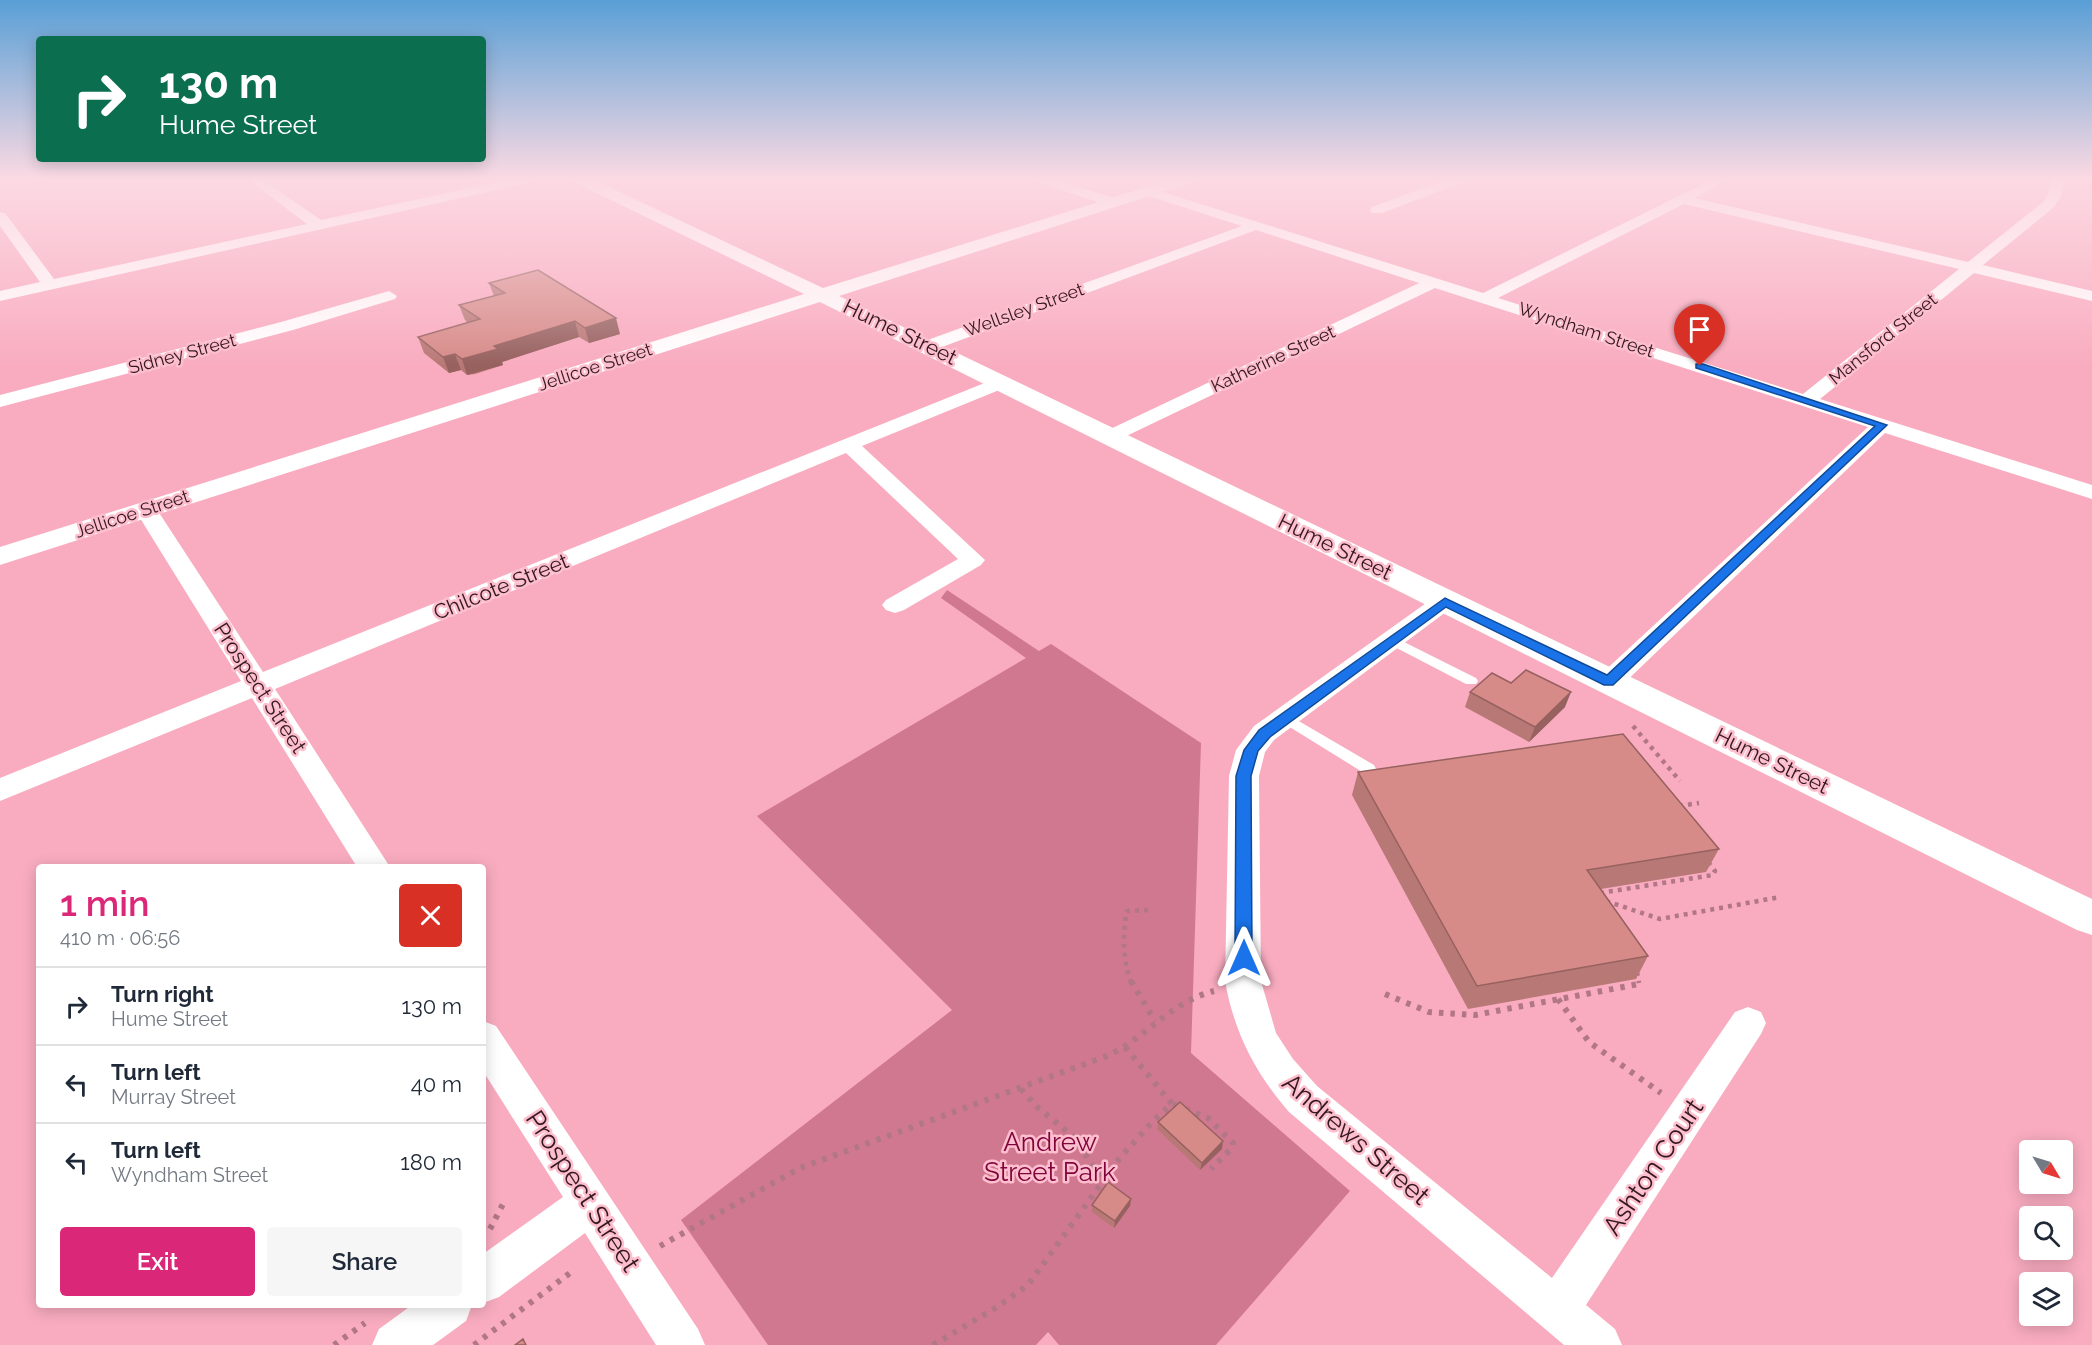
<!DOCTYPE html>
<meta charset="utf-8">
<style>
:root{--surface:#fff;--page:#f6f6f7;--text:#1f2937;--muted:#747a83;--line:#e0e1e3;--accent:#db2777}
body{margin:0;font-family:Raleway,sans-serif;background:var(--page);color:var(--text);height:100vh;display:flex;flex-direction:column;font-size:22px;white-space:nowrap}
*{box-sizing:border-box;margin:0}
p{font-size:20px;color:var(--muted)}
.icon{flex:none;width:33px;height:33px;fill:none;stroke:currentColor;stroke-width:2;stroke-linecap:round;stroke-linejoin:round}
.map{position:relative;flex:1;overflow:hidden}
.panel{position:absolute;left:36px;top:864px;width:450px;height:444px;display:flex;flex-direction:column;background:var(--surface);border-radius:6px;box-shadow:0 3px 15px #0003}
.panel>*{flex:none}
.hud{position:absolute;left:36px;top:36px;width:450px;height:126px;border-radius:6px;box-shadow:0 3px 15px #0003;background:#0b6e4f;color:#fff;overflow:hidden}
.needle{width:39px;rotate:128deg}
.fabs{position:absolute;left:2019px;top:1140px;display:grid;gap:12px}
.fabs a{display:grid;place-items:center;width:54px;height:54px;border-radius:6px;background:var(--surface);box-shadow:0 3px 15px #0003;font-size:30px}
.pin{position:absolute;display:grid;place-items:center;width:51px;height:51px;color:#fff;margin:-62px -26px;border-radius:50% 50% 50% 0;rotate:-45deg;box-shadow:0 0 6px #0007}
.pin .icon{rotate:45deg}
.me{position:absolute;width:66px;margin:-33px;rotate:0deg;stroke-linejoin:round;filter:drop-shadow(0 0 4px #0008)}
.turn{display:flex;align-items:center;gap:21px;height:126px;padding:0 24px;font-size:27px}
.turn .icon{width:78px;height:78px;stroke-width:2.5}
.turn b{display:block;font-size:42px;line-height:51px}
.round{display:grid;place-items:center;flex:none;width:63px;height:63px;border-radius:6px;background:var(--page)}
.summary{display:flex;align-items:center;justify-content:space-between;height:102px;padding:0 24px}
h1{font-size:36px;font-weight:600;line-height:45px;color:var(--accent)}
.button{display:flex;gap:12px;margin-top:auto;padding:12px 24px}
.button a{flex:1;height:69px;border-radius:6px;background:var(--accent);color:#fff;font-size:24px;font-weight:600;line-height:69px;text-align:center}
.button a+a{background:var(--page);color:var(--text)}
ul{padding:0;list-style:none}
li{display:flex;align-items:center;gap:18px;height:78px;padding:0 24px;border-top:2px solid var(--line)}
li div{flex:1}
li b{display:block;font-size:22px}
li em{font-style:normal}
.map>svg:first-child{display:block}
.green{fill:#d17891}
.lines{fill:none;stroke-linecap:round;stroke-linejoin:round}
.path-far1{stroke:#b27786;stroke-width:4.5;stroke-dasharray:4 5;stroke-linecap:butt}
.path{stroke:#b27786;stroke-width:6;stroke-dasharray:4.5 7;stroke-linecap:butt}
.lane{fill:#fff;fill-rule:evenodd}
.street{fill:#fff;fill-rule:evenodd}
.secondary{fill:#fff;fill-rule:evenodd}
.wall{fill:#b87875}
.shaded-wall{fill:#96615f}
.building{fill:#d68b88;stroke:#96615f;stroke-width:1.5}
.route{fill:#1a73e8;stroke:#114b97;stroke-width:1.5}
.labels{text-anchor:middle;stroke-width:5;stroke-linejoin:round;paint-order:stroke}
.far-street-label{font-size:18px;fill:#341820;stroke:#fdbecd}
.street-label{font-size:21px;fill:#341820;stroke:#fdbecd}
.near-street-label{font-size:26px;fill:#341820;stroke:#fdbecd}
.near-park-label{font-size:26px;fill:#7f033d;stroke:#fdbecd}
</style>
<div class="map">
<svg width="2092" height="1345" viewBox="0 0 2092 1345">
<rect width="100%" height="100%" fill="#f9acc0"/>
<path class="green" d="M947,590L1039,651L1051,644L1201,743L1191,1053L1350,1191L1216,1345H1059L1048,1332L1036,1345H768L681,1220L952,1010L757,816L1026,658L941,598Z"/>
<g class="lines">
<path class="path-far1" d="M1633,726L1680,781
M1679,806L1699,803
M1600,893L1713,875L1715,871L1708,862
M1606,901L1660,919L1780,897
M1637,972L1639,983
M1131,983C1123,958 1122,936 1127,911L1151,910"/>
<path class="path" d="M1131,981L1155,1021
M1385,994L1429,1012L1475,1015L1639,984V981
M1558,999L1589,1042L1661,1093
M1125,1047L1172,1104
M1021,1089L1036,1106L1074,1137L1103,1182
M1185,1109L1208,1118L1233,1143L1232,1148L1211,1169
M490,1229L505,1200
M660,1246L800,1168L1107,1056C1148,1037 1168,1003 1214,991
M334,1345L365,1323
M474,1345L570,1273
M933,1345L997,1307L1028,1285L1119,1159L1154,1120L1172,1104L1178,1106"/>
<path class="lane" d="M1392,636L1476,678L1478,681L1476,684H1466L1387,643L1385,640Z
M1285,713L1374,765L1376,769L1374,773H1364L1280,721L1278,718L1280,715Z"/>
<path class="street" d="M246,178H260L321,220L516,178H539L532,182L0,301V291L40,282L0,226V212L5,213L54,279L307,224Z
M1031,178H1050L1117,199L1119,202L1112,206L1107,205L1033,181Z
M1450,178H1468L1466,181L1382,213H1372L1370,210L1372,207Z
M1715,178H1731L1695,198L1968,262L2043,202L2048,195L2051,178H2063L2062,195L2053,208L1983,265L2092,291V301L1974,273L1820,399L2092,485V499L1885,433L1619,688L1609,691L1599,688L1595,682L1599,676L1868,427L1435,288L1118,440H1104L1101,436L1104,432L1419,283L1256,230L934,350H922L919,346L922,342L1242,226L1142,194L1140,191L1142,188L1147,187L1483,293ZM1684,204L1959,269L1803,394L1498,298Z
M389,291L397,296L395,299L293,330L0,407V395L281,322Z
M1002,376L1009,378L1011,382L1009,386L862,446L985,560L981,565L904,610L895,613L886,610L882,605L886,600L958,559L846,453L275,689L390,867H357L252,698L0,801V778L241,681L135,510L138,505L146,503L154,505L263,672Z
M1445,594L1454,596L1457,601L1454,606L1274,740L1265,752L1259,776L1261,981L1276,1033L1293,1059L1317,1086L1552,1278L1735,1012L1748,1007L1761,1012L1766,1023L1761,1034L1586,1305L1615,1329L1622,1345H1564L1289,1112C1255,1073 1234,1032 1225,981L1229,776L1236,750L1254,726L1436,596Z
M483,1021L496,1026L698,1329L705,1345H656L585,1233L499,1297L483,1303V1254L563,1197L483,1071Z
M412,1305H472L466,1321L433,1345H372L379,1329Z"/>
<path class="secondary" d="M570,178H590L823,288L1175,178H1198L1196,181L839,296L2092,899V935L2077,930L820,302L0,565V547L804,294L572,181Z"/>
</g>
<path class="wall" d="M489,283L620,334L589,343L579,337L502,362L503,365L475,374L467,375L461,370L449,373L424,353L418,337L468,323L465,320L459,305L494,296Z
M1511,683L1565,707L1529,742L1465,707L1470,692Z
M1358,772L1719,849L1706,872L1601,889L1648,956L1636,979L1468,1009L1352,795Z
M1158,1122L1222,1149L1200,1170L1157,1129Z
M1131,1199L1130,1206L1114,1228L1092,1212V1205Z"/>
<path class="shaded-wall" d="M616,318L620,334L589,343L585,328Z
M575,321L579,337L502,362L503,365L467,375L462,359L494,346Z
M455,354L461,370L449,373L443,357Z
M1571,692L1565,707L1529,742L1535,727Z
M1223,1141L1222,1149L1200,1170L1202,1163Z
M1131,1199L1130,1206L1114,1228L1115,1221Z"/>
<path class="building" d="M538,270L616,318L585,328L575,321L494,346L498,349L462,359L455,354L443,357L418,337L480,319L459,305L505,293L489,283Z
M1526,670L1571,692L1535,727L1470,692L1492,673L1511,683Z
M1623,734L1719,849L1587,870L1648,956L1477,986L1358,772Z
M1180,1102L1223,1141L1202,1163L1158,1122Z
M1108,1182L1131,1199L1115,1221L1092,1205Z
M523,1339L526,1345H515Z"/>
<linearGradient id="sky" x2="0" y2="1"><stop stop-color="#599fd6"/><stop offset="0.49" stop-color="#fcdae3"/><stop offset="1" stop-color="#fcdae3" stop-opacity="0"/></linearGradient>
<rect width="2092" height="366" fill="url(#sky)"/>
<path class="route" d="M1696,364H1703L1887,425L1613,685H1604L1446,607L1270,737L1258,751L1251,776L1252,958L1250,964L1244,966L1237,964L1235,958L1236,776L1244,750L1259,730L1445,598L1607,675L1875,426L1696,368Z"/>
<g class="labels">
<g class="far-street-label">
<text transform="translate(1024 310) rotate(-20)" y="6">Wellsley Street</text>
<text transform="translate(1586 330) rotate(18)" y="6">Wyndham Street</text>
<text transform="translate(1883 339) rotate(-39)" y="6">Mansford Street</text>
<text transform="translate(182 354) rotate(-15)" y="6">Sidney Street</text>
<text transform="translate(1273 359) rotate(-25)" y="6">Katherine Street</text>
<text transform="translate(595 367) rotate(-18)" y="6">Jellicoe Street</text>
<text transform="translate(132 514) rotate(-18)" y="6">Jellicoe Street</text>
</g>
<g class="street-label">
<text transform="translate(900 332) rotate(26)" y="7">Hume Street</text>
<text transform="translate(1335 547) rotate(26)" y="7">Hume Street</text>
<text transform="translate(501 587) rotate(-22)" y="7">Chilcote Street</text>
<text transform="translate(260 688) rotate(57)" y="7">Prospect Street</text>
<text transform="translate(1772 761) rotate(26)" y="7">Hume Street</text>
</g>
<g class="near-street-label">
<text transform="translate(1356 1139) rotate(41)" y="9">Andrews Street</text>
<text transform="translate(1653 1167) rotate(-56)" y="9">Ashton Court</text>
<text transform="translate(583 1191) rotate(57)" y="9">Prospect Street</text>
</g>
<g class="near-park-label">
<text x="1050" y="1151">Andrew<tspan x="1050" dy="30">Street Park</tspan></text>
</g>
</g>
</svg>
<div class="fabs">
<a><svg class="needle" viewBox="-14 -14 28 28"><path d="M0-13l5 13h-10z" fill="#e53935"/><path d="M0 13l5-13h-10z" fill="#747a83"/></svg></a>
<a><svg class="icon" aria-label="search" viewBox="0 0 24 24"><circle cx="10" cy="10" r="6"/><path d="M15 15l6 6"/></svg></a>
<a><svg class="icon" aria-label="layers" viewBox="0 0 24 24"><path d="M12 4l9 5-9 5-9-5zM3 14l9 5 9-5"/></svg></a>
</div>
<div class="pin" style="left:1700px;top:366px;background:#d93025"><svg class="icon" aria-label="arrive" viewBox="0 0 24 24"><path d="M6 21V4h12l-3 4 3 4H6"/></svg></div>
<svg class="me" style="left:1244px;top:958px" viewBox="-20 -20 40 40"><path d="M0-17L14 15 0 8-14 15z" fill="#1a73e8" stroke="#fff" stroke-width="4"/></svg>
<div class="hud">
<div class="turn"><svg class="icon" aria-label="right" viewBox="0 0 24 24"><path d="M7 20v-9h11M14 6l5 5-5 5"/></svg><div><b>130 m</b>Hume Street</div></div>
</div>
<section class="panel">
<div class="summary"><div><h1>1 min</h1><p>410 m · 06:56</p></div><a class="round" style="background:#d93025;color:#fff"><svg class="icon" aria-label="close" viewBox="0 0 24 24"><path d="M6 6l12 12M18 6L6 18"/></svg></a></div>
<ul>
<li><svg class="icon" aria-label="right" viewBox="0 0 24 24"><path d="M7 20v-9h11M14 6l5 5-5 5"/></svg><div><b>Turn right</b><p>Hume Street</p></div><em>130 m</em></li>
<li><svg class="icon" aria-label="left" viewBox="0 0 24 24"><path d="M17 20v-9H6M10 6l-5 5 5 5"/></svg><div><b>Turn left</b><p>Murray Street</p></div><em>40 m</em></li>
<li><svg class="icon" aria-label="left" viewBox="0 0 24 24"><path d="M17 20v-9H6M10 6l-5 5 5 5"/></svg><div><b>Turn left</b><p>Wyndham Street</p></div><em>180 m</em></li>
</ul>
<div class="button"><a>Exit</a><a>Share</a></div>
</section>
</div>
